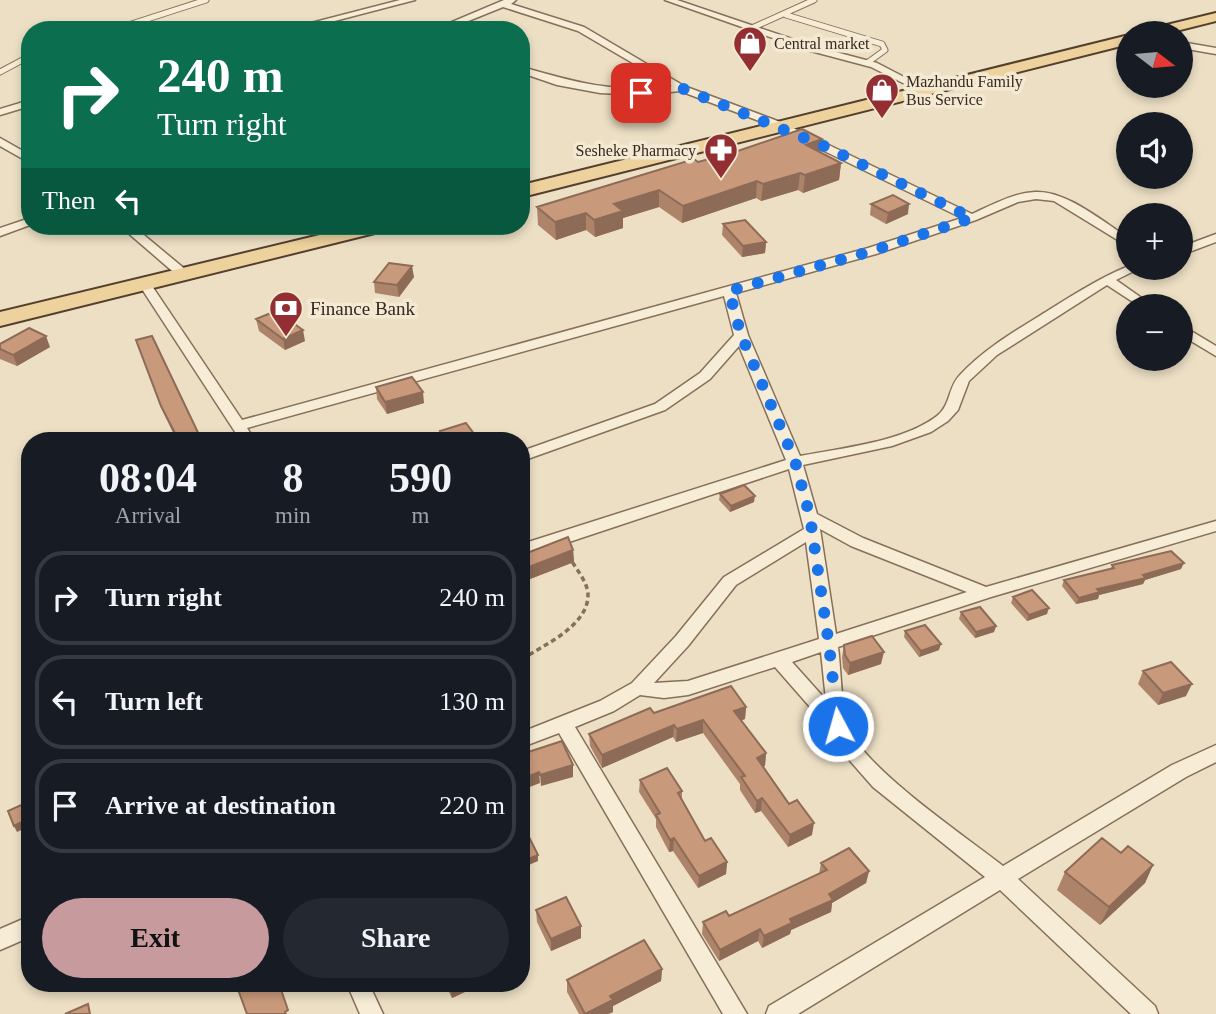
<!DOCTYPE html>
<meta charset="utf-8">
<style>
:root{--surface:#171b24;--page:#242831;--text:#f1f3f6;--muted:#9ea1a6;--line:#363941;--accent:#c79a9e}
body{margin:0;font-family:Georgia,serif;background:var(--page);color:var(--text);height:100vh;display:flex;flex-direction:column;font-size:26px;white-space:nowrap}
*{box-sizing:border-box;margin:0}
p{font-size:23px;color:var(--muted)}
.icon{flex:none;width:38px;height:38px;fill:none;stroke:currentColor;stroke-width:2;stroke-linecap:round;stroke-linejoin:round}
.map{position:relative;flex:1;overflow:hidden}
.panel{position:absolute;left:21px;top:432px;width:509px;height:560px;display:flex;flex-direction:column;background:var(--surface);border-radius:28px;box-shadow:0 4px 10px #0003}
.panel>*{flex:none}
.hud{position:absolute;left:21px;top:21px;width:509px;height:214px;border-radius:28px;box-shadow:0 4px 10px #0003;background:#0b6e4f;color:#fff;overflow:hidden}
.needle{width:46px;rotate:106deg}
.controls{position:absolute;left:1116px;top:21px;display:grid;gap:14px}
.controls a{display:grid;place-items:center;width:77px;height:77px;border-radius:50%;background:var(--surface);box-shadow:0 4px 10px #0003;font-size:35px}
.pin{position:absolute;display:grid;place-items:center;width:60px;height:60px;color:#fff;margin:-30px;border-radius:14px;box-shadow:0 4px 10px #0006}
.me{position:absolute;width:77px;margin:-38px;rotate:354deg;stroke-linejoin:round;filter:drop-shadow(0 0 5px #0008)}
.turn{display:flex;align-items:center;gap:24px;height:147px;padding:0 21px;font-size:32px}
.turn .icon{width:91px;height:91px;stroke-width:2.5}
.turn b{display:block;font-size:49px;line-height:60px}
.then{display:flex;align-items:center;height:66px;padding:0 21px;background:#0003;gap:14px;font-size:26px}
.eta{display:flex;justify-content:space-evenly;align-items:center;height:119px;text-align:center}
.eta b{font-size:42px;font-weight:600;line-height:49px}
.button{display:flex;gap:14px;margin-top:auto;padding:14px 21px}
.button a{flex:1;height:80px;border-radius:42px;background:var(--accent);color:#111;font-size:28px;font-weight:600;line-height:80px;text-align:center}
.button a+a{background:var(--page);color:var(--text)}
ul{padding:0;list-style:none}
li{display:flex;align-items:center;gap:21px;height:94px;margin:0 14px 10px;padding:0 7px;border:4px solid var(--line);border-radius:28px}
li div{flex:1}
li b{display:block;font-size:26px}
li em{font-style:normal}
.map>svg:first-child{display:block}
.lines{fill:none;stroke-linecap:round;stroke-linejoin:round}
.lane-casing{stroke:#86705b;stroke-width:7}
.street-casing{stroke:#86705b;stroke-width:3}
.primary-casing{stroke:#543f2f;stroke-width:4}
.path{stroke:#86705b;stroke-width:3.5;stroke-dasharray:5 3.5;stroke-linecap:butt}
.lane{stroke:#f7edd7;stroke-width:5}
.street{fill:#f7edd7;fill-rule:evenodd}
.primary{fill:#eed29d;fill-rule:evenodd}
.wall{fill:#ad846a}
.shaded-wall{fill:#8d6b56}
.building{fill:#c9997b;stroke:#8d6b56;stroke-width:2}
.route{stroke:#1a73e8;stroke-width:12;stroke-dasharray:0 21.6}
.labels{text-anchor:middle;stroke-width:7;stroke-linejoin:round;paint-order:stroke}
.far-poi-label{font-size:16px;fill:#37291f;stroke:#f4e9d3;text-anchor:start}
.poi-label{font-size:19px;fill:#37291f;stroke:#f4e9d3;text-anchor:start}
</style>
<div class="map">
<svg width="1216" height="1014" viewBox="0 0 1216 1014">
<rect width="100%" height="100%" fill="#ecdfc4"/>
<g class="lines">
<g class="lane-casing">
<path id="lane" d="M786,15L882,44L885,50L867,63
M752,28L814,0
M113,30L206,0
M0,72L30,56"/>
</g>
<g class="street-casing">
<path id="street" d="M400,0H415L300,30H284Z
M504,0H516L511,4L584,27L684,86L783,123L972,214C992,205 1013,193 1035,192C1066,190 1103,222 1129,238V247L1054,201L1036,199L1018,202L976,220L876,254L736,293L748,335L800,456C842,448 903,442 937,416C951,405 948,387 960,375C983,350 1012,333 1041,315C1070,297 1097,279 1129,266V268H1140L1116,280L1153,306H1139L1107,285L997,355L969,381L958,410L948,421L931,432L892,446L803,465L817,514L863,538L986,587L1216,521V531L991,597L838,647C841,668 841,709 848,727C865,769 965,836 1003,866L1172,765L1216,745V762L1186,777L1018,879L1155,1006L1158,1014H1131L1000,890L798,1014H766L769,1006L985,877L873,787L844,754L831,731L775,667L688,695L664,698L640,695L614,711L575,727L747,1014H723L559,733L522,747V732L600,701L632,683L676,636L724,577L804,529L789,469L566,543L522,554V544L786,460L739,346L710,379L665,410L522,461V451L655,404L700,373L734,335L724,296L247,428L255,441H241L138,283L144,279L148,280L242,420L868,248L962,218L775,127L680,91L641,95L600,93L557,85L522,73V67C574,82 616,94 672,86L578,31L503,7L446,30H433ZM820,529L851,546L967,592L836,634ZM806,542L819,639L688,681L654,683L688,646L736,585ZM821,652L826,700L792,662Z
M665,0H677L813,46L877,63L929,90L921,92L871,67L807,50Z
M1181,42L1216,48V54L1181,48Z
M30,100V106L0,115V109Z
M0,138L30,155V163L0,146Z
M30,218V225L0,236V228Z
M120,226H133L186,270V276H178Z
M1216,234V242L1181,255V247Z
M1181,325L1216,346V356L1181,335Z
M30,916V937L0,950V929Z
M347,984H369L383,1014H360Z"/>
</g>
<g class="primary-casing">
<path id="primary" d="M1216,13V21L1168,33H1143L1146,30Z
M1129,35V44L522,197V185Z
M357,226H390L387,230L0,326V312Z"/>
</g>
<path class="path" d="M522,659C544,645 588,626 588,595C588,583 577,570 571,560"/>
<use href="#lane" class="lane"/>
<use href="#street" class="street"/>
<use href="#primary" class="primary"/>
</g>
<path class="wall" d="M821,152L841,163L839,180L803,193L798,190L761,201L756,198L682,223L659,207L623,218V228L595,237L586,230L556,240L538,225L537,207L698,162Z
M871,204L908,214L886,224L870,215Z
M723,224L766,242L765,253L742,257L722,235Z
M414,277L399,297L375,293L374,282Z
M256,319L305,341L285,350L259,331Z
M136,340L202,441H177L164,414Z
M0,344L50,347L17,366L0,359Z
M376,387L424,403L387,414L377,399Z
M440,431L475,441H441Z
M720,494L754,502L730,512L719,500Z
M573,550L574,562L530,579L522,568V555Z
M1112,565L1181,569L1145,580L1143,584L1099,595L1098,599L1076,604L1062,586L1064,580L1111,569Z
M1013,597L1047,614L1027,621L1011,603Z
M961,612L996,626L994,632L975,638L959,619Z
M905,631L939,650L919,657L904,637Z
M844,645L881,664L848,675L843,668L842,657Z
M1143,671L1186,696L1158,705L1138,684Z
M746,707L745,719L741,720L766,753L765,766H763L812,835L788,847L761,811L755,813L740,790V784L703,733L676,742L673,737L602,768L590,746L589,734L654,713Z
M640,780L682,791V799L705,841L727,862L726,874L698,888L673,851L669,852L656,827V819L639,792Z
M1121,853L1153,865L1145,883L1100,925L1057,890L1065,872Z
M821,863L869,871L866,883L832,903L831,912L791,930L790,934L762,948L758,941L719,961L702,934L703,922L729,916L819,874Z
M536,910L581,926V938L551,951L537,922Z
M662,969L661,981L613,1006V1012L608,1014H579L567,992V980Z
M445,984H482L452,998Z"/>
<path class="shaded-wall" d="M822,139L820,156L806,145Z
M841,163L839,180L803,193L805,175Z
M800,173L798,190L761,201L763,184Z
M757,181L756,198L682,223L683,206Z
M659,190V207L623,218V228L595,237L594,220L614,204Z
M909,204L908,214L886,224L888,213Z
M586,213V230L556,240L555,222Z
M766,242L765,253L742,257L743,246Z
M412,266L414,277L399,297L397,285Z
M303,330L305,341L285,350L283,339Z
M46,336L50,347L17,366L13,355Z
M423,392L424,403L387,414L385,402Z
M475,435V441H456Z
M755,496L754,502L730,512L731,506Z
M573,550L574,562L530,579L529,567Z
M1184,563L1181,569L1145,580L1143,584L1099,595L1098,599L1076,604L1079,598L1097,589Z
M1049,608L1047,614L1027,621L1029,615Z
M996,626L994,632L975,638L976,632Z
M941,644L939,650L919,657L921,651Z
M884,652L881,664L848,675L850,663Z
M1192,684L1186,696L1158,705L1163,693Z
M746,707L745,719L732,724L734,711Z
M703,720V733L676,742L677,729Z
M674,725L673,737L602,768V755Z
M766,753L765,766L756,770L757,758Z
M573,765V777L541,786L540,775Z
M539,772L540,783L522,790V779Z
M762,798L761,811L755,813L757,801Z
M30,818V826L17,832L14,826Z
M814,823L812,835L788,847L790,835Z
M674,838L673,851L669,852L670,840Z
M538,855V861L522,868V862Z
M727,862L726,874L698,888L699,876Z
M1153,865L1145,883L1100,925L1109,907Z
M869,871L866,883L832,903L831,912L791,930L790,934L762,948L764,936L829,894Z
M581,926V938L551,951V939Z
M760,929L758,941L719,961L720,950Z
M662,969L661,981L613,1006V1012L608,1014H585L610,996Z
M457,984H482L452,998L450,987Z"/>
<path class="building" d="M802,129L822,139L806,145L841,163L805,175L800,173L763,184L757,181L683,206L659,190L614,204L623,211L594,220L586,213L555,222L537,207L694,159L698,162L732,153Z
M893,195L909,204L888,213L871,204Z
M745,220L766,242L743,246L723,224Z
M389,263L412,266L397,285L374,282Z
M276,311L303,330L283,339L256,319Z
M29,328L46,336L13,355L0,349V344Z
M152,336L202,441H179L161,406L136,340Z
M412,377L423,392L385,402L376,387Z
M466,423L475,435L456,441H447L440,431Z
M744,485L755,496L731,506L720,494Z
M568,537L573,550L529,567L522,557V555Z
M1171,551L1184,563L1143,575L1146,578L1097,589L1100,592L1079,598L1064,580L1114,568L1112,565Z
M1032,590L1049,608L1029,615L1013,597Z
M980,607L996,626L976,632L961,612Z
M925,625L941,644L921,651L905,631Z
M872,636L884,652L850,663L845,655L844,645Z
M1171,662L1192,684L1163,693L1143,671Z
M731,686L746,707L734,711L766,753L757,758L789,804L797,800L814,823L790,835L762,798L757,801L741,777L745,776L703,720L677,729L674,725L602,755L589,734L650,708L654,713Z
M562,741L573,765L540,775L539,772L522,779V754Z
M667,768L682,791L678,793L705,841L711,838L727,862L699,876L674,838L670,840L656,815L660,813L640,780Z
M30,801V818L14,826L8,811Z
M527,833L538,855L522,862V836Z
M1102,838L1121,853L1128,846L1153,865L1109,907L1065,872Z
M849,848L869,871L829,894L833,900L790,919L792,923L764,936L760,929L720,950L703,922L726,911L729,916L827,870L821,863Z
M566,897L581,926L551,939L536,910Z
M644,940L662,969L610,996L613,1000L585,1014L567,980Z
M236,984H279L288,1010L285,1012L286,1014H247Z
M88,1004L90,1014H65Z"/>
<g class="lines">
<path class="route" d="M641,93L681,88L696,94L824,146L972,218L872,251L729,291L741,335L795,461L810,517L829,645L838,726"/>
</g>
<defs>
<g id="shop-pin" transform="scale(1.75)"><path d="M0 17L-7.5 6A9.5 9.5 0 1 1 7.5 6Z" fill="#932e32" stroke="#f4e9d3"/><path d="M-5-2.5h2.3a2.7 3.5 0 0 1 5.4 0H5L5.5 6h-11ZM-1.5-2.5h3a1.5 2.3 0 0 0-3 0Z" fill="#fff"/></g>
<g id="pharmacy-pin" transform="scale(1.75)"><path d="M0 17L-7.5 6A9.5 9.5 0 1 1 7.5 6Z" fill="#932e32" stroke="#f4e9d3"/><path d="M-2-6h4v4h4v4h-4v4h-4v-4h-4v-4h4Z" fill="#fff"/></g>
<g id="bank-pin" transform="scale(1.75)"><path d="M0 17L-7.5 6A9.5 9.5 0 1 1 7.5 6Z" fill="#932e32" stroke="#f4e9d3"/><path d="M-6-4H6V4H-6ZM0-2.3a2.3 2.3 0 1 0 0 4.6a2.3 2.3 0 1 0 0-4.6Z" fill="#fff"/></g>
</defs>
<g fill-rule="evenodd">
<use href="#shop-pin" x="750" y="43"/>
<use href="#shop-pin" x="882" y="90"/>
<use href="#pharmacy-pin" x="721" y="150"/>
<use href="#bank-pin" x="286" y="308"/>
</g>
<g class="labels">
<g class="far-poi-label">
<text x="774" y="49">Central market</text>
<text x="906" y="87">Mazhandu Family<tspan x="906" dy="18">Bus Service</tspan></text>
<text x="696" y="156" text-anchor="end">Sesheke Pharmacy</text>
</g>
<g class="poi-label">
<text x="310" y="315">Finance Bank</text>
</g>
</g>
</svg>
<div class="controls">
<a><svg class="needle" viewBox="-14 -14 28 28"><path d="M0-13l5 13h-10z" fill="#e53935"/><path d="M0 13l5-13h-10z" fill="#9ea1a6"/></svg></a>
<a><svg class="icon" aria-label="sound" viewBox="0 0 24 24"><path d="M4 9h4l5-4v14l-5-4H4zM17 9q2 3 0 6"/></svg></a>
<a>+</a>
<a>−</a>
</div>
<div class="pin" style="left:641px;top:93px;background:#d93025"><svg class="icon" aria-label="arrive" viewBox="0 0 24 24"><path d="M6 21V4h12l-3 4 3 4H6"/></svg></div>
<svg class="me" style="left:838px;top:726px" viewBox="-20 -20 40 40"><circle r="17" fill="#1a73e8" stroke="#fff" stroke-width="3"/><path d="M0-11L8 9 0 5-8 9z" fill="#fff"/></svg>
<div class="hud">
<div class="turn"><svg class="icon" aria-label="right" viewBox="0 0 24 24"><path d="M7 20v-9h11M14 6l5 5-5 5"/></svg><div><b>240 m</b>Turn right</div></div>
<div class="then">Then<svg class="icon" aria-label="left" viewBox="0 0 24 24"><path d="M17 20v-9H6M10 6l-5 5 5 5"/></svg></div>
</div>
<section class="panel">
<div class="eta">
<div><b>08:04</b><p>Arrival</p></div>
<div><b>8</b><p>min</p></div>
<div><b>590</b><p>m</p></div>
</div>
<ul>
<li><svg class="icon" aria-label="right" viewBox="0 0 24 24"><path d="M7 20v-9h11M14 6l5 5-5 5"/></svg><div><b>Turn right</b></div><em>240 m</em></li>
<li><svg class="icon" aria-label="left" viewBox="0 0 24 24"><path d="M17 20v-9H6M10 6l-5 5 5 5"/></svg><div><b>Turn left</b></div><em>130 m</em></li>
<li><svg class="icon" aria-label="arrive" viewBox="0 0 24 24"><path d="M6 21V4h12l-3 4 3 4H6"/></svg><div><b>Arrive at destination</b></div><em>220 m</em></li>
</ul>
<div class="button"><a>Exit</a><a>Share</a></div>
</section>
</div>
